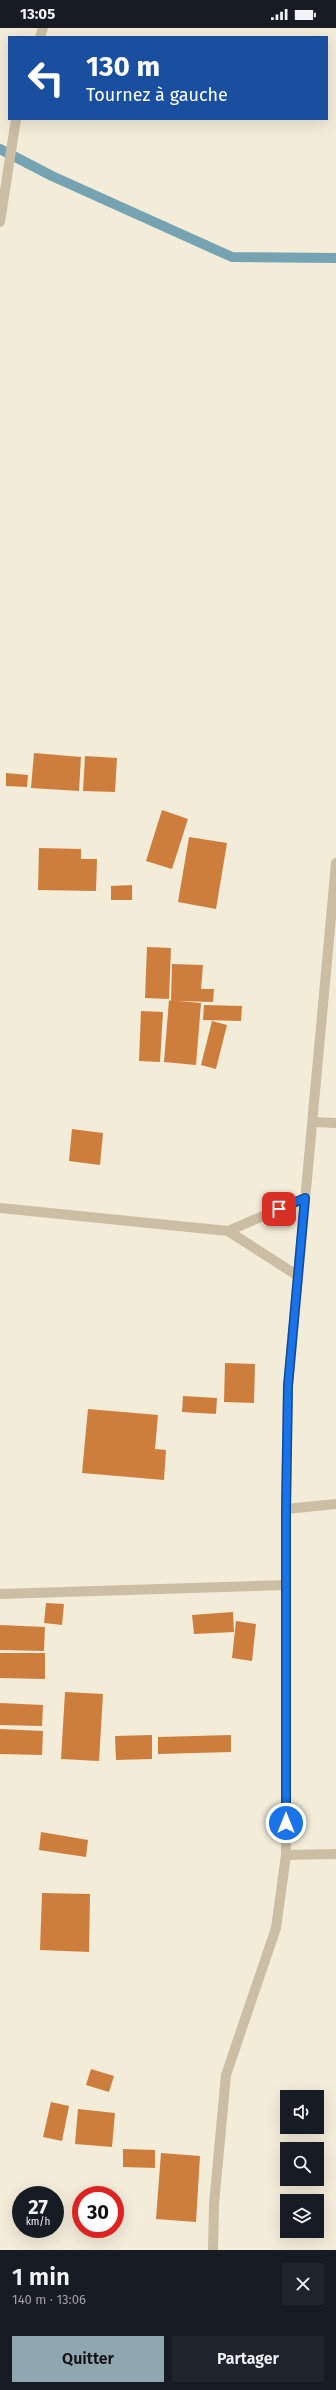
<!DOCTYPE html>
<html lang="fr">
<meta charset="utf-8">
<style>
:root{--surface:#171b24;--page:#20242c;--text:#f1f3f6;--muted:#9ea1a6;--accent:#90a6b0}
body{margin:0;font-family:"Fira Sans",sans-serif;background:var(--page);color:var(--text);height:100vh;display:flex;flex-direction:column;font-size:15px;white-space:nowrap}
*{box-sizing:border-box;margin:0}
p{font-size:13px;color:var(--muted)}
.icon{flex:none;width:22px;height:22px;fill:none;stroke:currentColor;stroke-width:2;stroke-linecap:round;stroke-linejoin:round}
.map{position:relative;height:2222px;overflow:hidden}
.details{display:flex;flex-direction:column;background:var(--surface);flex:1}
.details>*{flex:none}
.hud{position:absolute;left:8px;top:8px;width:320px;height:84px;border-radius:0px;box-shadow:0 4px 16px #0002;background:#1a4fa0;color:#fff;overflow:hidden}
.tools{position:absolute;left:280px;top:2062px;display:grid;gap:8px}
.tools a{display:grid;place-items:center;width:44px;height:44px;border-radius:0px;background:var(--surface);box-shadow:0 4px 16px #0002;font-size:20px}
.speed{position:absolute;left:12px;top:2158px;display:flex;gap:8px;font-size:20px;font-weight:700;text-align:center}
.speed>*{display:grid;place-content:center;width:52px;height:52px;border-radius:50%;background:var(--surface);box-shadow:0 4px 16px #0002;line-height:1}
.speed small{font-size:10px;font-weight:400}
.speed .limit{border:6px solid #d22;background:#fff;color:#111}
.pin{position:absolute;display:grid;place-items:center;width:34px;height:34px;color:#fff;margin:-17px;border-radius:8px;box-shadow:0 2px 6px #0006}
.me{position:absolute;width:44px;margin:-22px;rotate:0deg;stroke-linejoin:round;filter:drop-shadow(0 0 3px #0008)}
.turn{display:flex;align-items:center;gap:14px;height:84px;padding:0 12px;font-size:18px}
.turn .icon{width:52px;height:52px;stroke-width:2.5}
.turn b{display:block;font-size:28px;line-height:34px}
.round{display:grid;place-items:center;flex:none;width:42px;height:42px;border-radius:0px;background:var(--page)}
.overview{display:flex;align-items:center;justify-content:space-between;height:68px;padding:0 12px}
h1{font-size:24px;font-weight:600;line-height:30px}
.action{display:flex;gap:8px;margin-top:auto;padding:8px 12px}
.action a{flex:1;height:46px;border-radius:0px;background:var(--accent);color:#111;font-size:16px;font-weight:600;line-height:46px;text-align:center}
.action a+a{background:var(--page);color:var(--text)}
.status{display:flex;justify-content:space-between;align-items:center;height:28px;padding:0 20px;background:var(--surface);direction:ltr}
.status svg{height:11px;fill:currentColor}
.map>svg:first-child{display:block}
.lines{fill:none;stroke-linecap:round;stroke-linejoin:round}
.stream{stroke:#76a3b2;stroke-width:10}
.building{fill:#ce7e3c}
.minor{stroke:#ccbea4;stroke-width:10}
.route-casing{stroke:#114b97;stroke-width:10}
.route{stroke:#1a73e8;stroke-width:7}
</style>
<div class="status"><b>13:05</b><svg viewBox="0 0 49 12"><path d="M0 12V9h3v3zM5 12V6h3v6zM10 12V3h3v9zM15 12V0h3v12zM26 1h20v11H26zM47 4h2v5h-2z"/></svg></div>
<div class="map">
<svg width="336" height="2222" viewBox="0 0 336 2222">
<rect width="100%" height="100%" fill="#f3ecd9"/>
<g class="lines">
<path class="stream" d="M0,121L52,148L232,229L336,230"/>
</g>
<path class="building" d="M34,725L81,729L79,763L31,760Z
M85,728L117,730L115,764L83,763Z
M6,745L28,747L27,759L6,758Z
M162,782L188,791L172,841L146,833Z
M189,809L227,815L216,881L178,874Z
M39,820L81,821V831H97L96,863L38,862Z
M132,857V872H111V858Z
M147,919L171,920L169,971L145,970Z
M172,936L203,937L201,961H214L213,974L177,973L201,975L196,1037L164,1034L169,972L171,973Z
M204,977L242,978L241,993L203,992Z
M141,983L163,984L160,1034L139,1033Z
M212,993L227,997L216,1041L201,1037Z
M72,1101L103,1105L100,1137L69,1133Z
M225,1335L255,1336L254,1375L224,1374Z
M183,1368L217,1370L216,1386L182,1384Z
M88,1381L158,1387L155,1421L166,1422L164,1452L82,1445Z
M46,1575L64,1576L62,1597L44,1595Z
M233,1584L234,1604L194,1606L192,1587Z
M236,1593L256,1596L252,1633L232,1630Z
M0,1597L45,1599L44,1623L0,1622Z
M0,1625H45V1651L0,1650Z
M65,1664L103,1666L99,1733L61,1731Z
M0,1675L43,1677L42,1698L0,1697Z
M0,1701L43,1703L42,1727L0,1726Z
M152,1707V1731L116,1732L115,1708Z
M231,1707V1724L158,1726V1709Z
M41,1804L88,1812L86,1829L39,1822Z
M42,1865L90,1866L89,1924L40,1922Z
M91,2041L114,2048L109,2064L86,2057Z
M51,2074L69,2078L62,2113L43,2109Z
M78,2081L115,2085L112,2119L75,2116Z
M123,2121L155,2122V2140L123,2139Z
M161,2125L200,2128L196,2194L156,2191Z"/>
<g class="lines">
<path class="minor" d="M40,9L43,0
M0,194L16,91
M313,1094L336,1095
M0,1180L228,1203L298,1248
M228,1203L305,1170
M286,1481L336,1476
M0,1566L286,1557
M286,1827L336,1826
M213,2222L214,2176L226,2047L276,1900L286,1827V1481L288,1358L336,835"/>
</g>
<g class="lines">
<g class="route-casing">
<path id="route" d="M279,1181L305,1170L288,1358L286,1481V1795"/>
</g>
<use href="#route" class="route"/>
</g>
</svg>
<div class="tools">
<a><svg class="icon" aria-label="sound" viewBox="0 0 24 24"><path d="M4 9h4l5-4v14l-5-4H4zM17 9q2 3 0 6"/></svg></a>
<a><svg class="icon" aria-label="search" viewBox="0 0 24 24"><circle cx="10" cy="10" r="6"/><path d="M15 15l6 6"/></svg></a>
<a><svg class="icon" aria-label="layers" viewBox="0 0 24 24"><path d="M12 4l9 5-9 5-9-5zM3 14l9 5 9-5"/></svg></a>
</div>
<div class="speed"><div>27<small>km/h</small></div><div class="limit">30</div></div>
<div class="pin" style="left:279px;top:1181px;background:#d93025"><svg class="icon" aria-label="arrive" viewBox="0 0 24 24"><path d="M6 21V4h12l-3 4 3 4H6"/></svg></div>
<svg class="me" style="left:286px;top:1795px" viewBox="-20 -20 40 40"><circle r="17" fill="#1a73e8" stroke="#fff" stroke-width="3"/><path d="M0-11L8 9 0 5-8 9z" fill="#fff"/></svg>
<div class="hud">
<div class="turn"><svg class="icon" aria-label="left" viewBox="0 0 24 24"><path d="M17 20v-9H6M10 6l-5 5 5 5"/></svg><div><b>130 m</b>Tournez à gauche</div></div>
</div>
</div>
<section class="details">
<div class="overview"><div><h1>1 min</h1><p>140 m · 13:06</p></div><a class="round"><svg class="icon" aria-label="close" viewBox="0 0 24 24"><path d="M6 6l12 12M18 6L6 18"/></svg></a></div>
<div class="action"><a>Quitter</a><a>Partager</a></div>
</section>
